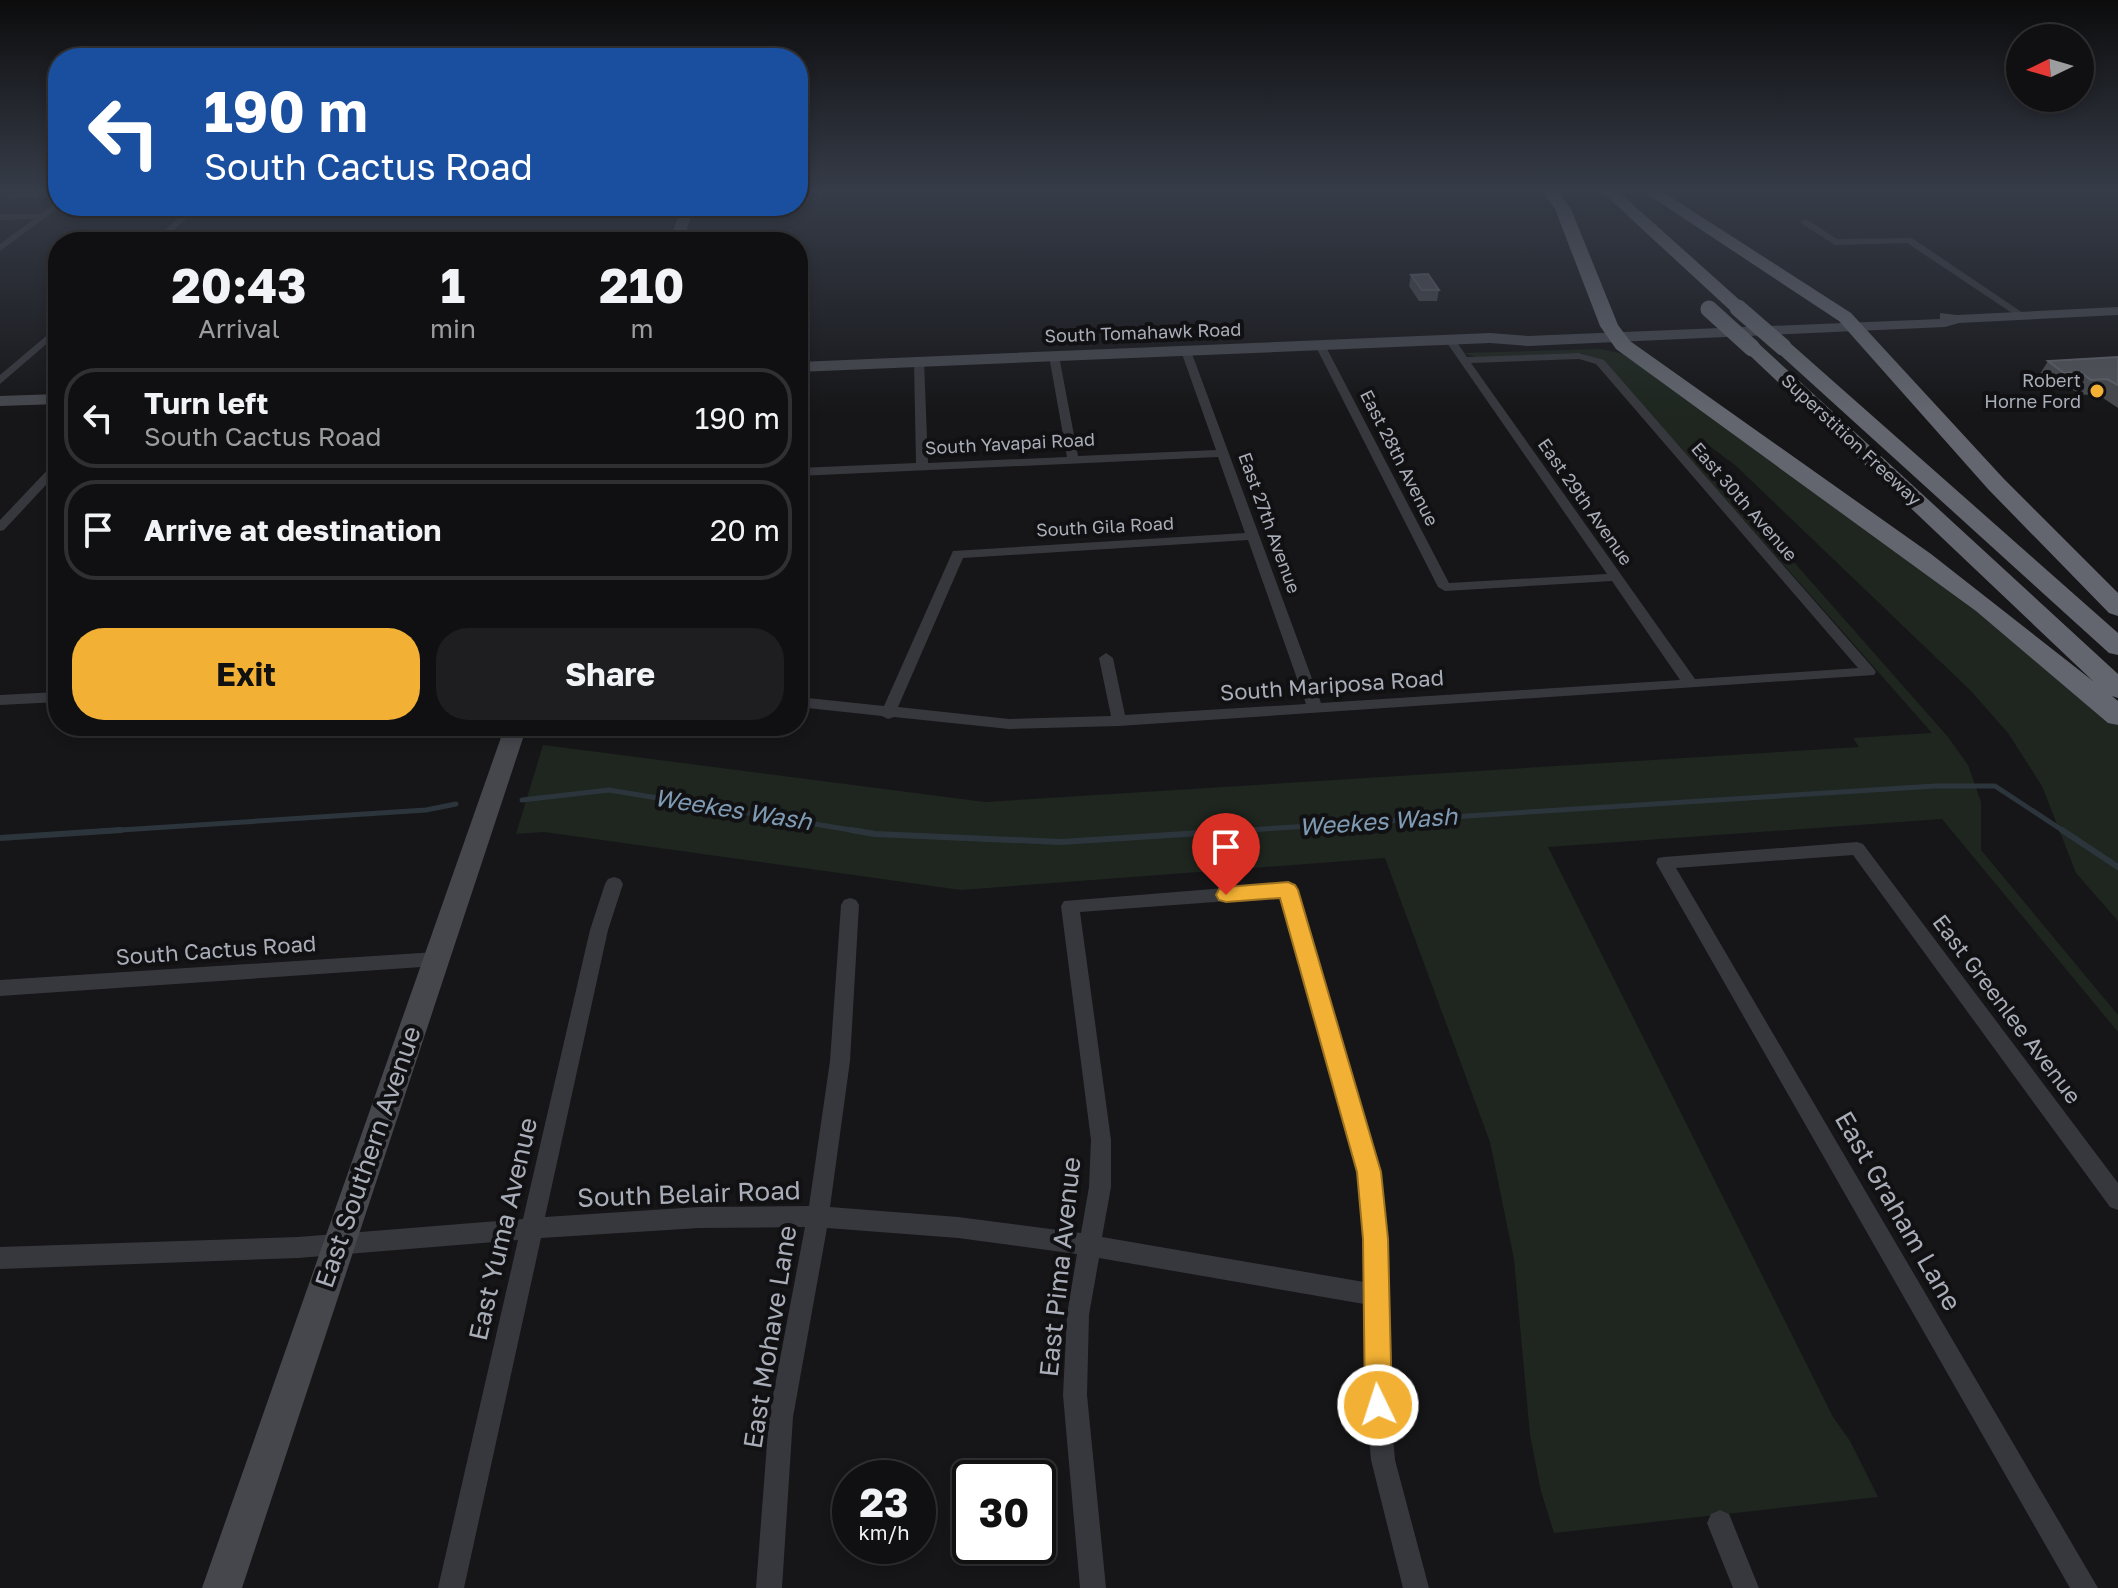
<!DOCTYPE html>
<style>
:root{--surface:#101012;--page:#1e1e20;--text:#f1f3f6;--muted:#9c9d9f;--line:#303032;--accent:#f2b134}
body{margin:0;font-family:"Golos Text",sans-serif;background:var(--page);color:var(--text);height:100vh;display:flex;flex-direction:column;font-size:30px;white-space:nowrap}
*{box-sizing:border-box;margin:0}
p{font-size:26px;color:var(--muted)}
.icon{flex:none;width:44px;height:44px;fill:none;stroke:currentColor;stroke-width:2;stroke-linecap:round;stroke-linejoin:round}
.map{position:relative;flex:1;overflow:hidden}
.side{position:absolute;left:48px;top:232px;width:760px;height:504px;display:flex;flex-direction:column;background:var(--surface);border-radius:32px;box-shadow:0 4px 12px #0003,0 0 0 2px var(--line)}
.side>*{flex:none}
.banner{position:absolute;left:48px;top:48px;width:760px;height:168px;border-radius:32px;box-shadow:0 4px 12px #0003,0 0 0 2px var(--line);background:#1a4fa0;color:#fff;overflow:hidden}
.needle{width:52px;rotate:265deg}
.tools{position:absolute;left:2006px;top:24px;display:grid;gap:16px}
.tools a{display:grid;place-items:center;width:88px;height:88px;border-radius:50%;background:var(--surface);box-shadow:0 4px 12px #0003,0 0 0 2px var(--line);font-size:40px}
.speed{position:absolute;left:832px;top:1460px;display:flex;gap:16px;font-size:40px;font-weight:700;text-align:center}
.speed>*{display:grid;place-content:center;width:104px;height:104px;border-radius:50%;background:var(--surface);box-shadow:0 4px 12px #0003,0 0 0 2px var(--line);line-height:1}
.speed small{font-size:20px;font-weight:400}
.speed .limit{border:4px solid #111;border-radius:12px;background:#fff;color:#111}
.pin{position:absolute;display:grid;place-items:center;width:68px;height:68px;color:#fff;margin:-82px -34px;border-radius:50% 50% 50% 0;rotate:-45deg;box-shadow:0 0 8px #0007}
.pin .icon{rotate:45deg}
.me{position:absolute;width:88px;margin:-44px;rotate:356deg;stroke-linejoin:round;filter:drop-shadow(0 0 6px #0008)}
.turn{display:flex;align-items:center;gap:28px;height:168px;padding:0 24px;font-size:36px}
.turn .icon{width:104px;height:104px;stroke-width:2.5}
.turn b{display:block;font-size:56px;line-height:68px}
.eta{display:flex;justify-content:space-evenly;align-items:center;height:136px;text-align:center}
.eta b{font-size:48px;font-weight:700;line-height:56px}
.cta{display:flex;gap:16px;margin-top:auto;padding:16px 24px}
.cta a{flex:1;height:92px;border-radius:32px;background:var(--accent);color:#111;font-size:32px;font-weight:700;line-height:92px;text-align:center}
.cta a+a{background:var(--page);color:var(--text)}
ul{padding:0;list-style:none}
li{display:flex;align-items:center;gap:24px;height:100px;margin:0 16px 12px;padding:0 8px;border:4px solid var(--line);border-radius:32px}
li div{flex:1}
li b{display:block;font-size:30px}
li em{font-style:normal}
.map>svg:first-child{display:block}
.green{fill:#1e261f}
.lines{fill:none;stroke-linecap:round;stroke-linejoin:round}
.stream-far1{stroke:#2c353c;stroke-width:5}
.stream{stroke:#2c353c;stroke-width:6}
.street{fill:#37383d;fill-rule:evenodd}
.secondary{fill:#45474d;fill-rule:evenodd}
.highway{fill:#63666e;fill-rule:evenodd}
.highway-bridge{stroke:#63666e;stroke-width:17}
.wall{fill:#47494d}
.building{fill:#525359;stroke:#5f6168;stroke-width:2}
.route{fill:#f2b134;stroke:#9d7322;stroke-width:2}
.poi-dot{fill:#f2b134;stroke:#111113;stroke-width:3}
.labels{text-anchor:middle;stroke-width:8;stroke-linejoin:round;paint-order:stroke}
.far-street-label{font-size:18px;fill:#a8adb8;stroke:#111113}
.far-poi-label{font-size:18px;fill:#a8adb8;stroke:#111113;text-anchor:end}
.street-label{font-size:22px;fill:#a8adb8;stroke:#111113}
.water-label{font-size:24px;font-style:italic;fill:#7f9bb3;stroke:#111113}
.near-street-label{font-size:26px;fill:#a8adb8;stroke:#111113}
</style>
<div class="map">
<svg width="2118" height="1588" viewBox="0 0 2118 1588">
<rect width="100%" height="100%" fill="#161618"/>
<path class="green" d="M1600,349L1624,354L1981,611L2118,725V921L2076,873L2042,786L2008,733L1971,691L1735,465L1708,445L1701,444L1697,452L1705,461L1948,737L1968,765L1981,802V850L2118,1015V1032L1942,819L1548,847L1833,1417L1850,1441L1878,1497L1554,1533L1541,1491L1530,1435L1514,1259L1490,1142L1385,858L961,890L544,832L516,834L543,745L985,802L1859,747L1853,738L1932,733L1604,361L1581,353L1476,357L1464,353Z"/>
<g class="lines">
<path class="stream-far1" d="M522,800L609,790L863,832
M90,832L426,810L456,804
M1216,832L1935,786H1995L2065,832"/>
<path class="stream" d="M851,830L875,834L1061,842L1247,830
M2062,830L2118,867
M0,838L121,830"/>
<path class="street" d="M58,193V197L9,199L5,197L9,195Z
M55,203L61,206L0,251V244L34,219L0,220V214H41Z
M191,206L197,208L193,212L478,206L474,209L188,217L161,242H152Z
M1802,220H1808L1837,239L1912,238L2026,315L2018,317L1907,243L1835,245L1802,224Z
M58,326V334L0,384V375Z
M1446,338H1454L1467,357L1579,353L1604,360L1874,669L1876,672L1874,675L1119,726L1009,729L894,717L888,719L882,716L798,707V697L884,706L953,551L1245,533L1218,457L798,476V468L916,463L914,362L919,359L924,362L928,463L1067,457L1049,356L1054,353L1059,356L1078,456L1216,450L1181,351L1186,348L1191,351L1321,703L1680,680L1612,581L1445,591L1438,587L1315,345L1316,343L1325,345L1449,583L1607,574L1445,340ZM1579,359L1596,364L1858,668L1695,679L1471,363ZM1248,540L1306,704L1125,715L1113,658L1106,653L1099,658L1111,716L1009,719L898,707L963,558Z
M58,461V472L4,530L0,531V520L54,463Z
M58,692V702L0,705V695Z
M1857,842L1863,844L2118,1183V1210L2110,1207L1853,855L1676,868L2098,1588H2070L1656,863L1658,858L1664,857Z
M614,877L620,879L623,884L608,930L545,1217L699,1207L809,1206L830,1061L841,905L844,900L850,898L856,900L859,905L850,1061L830,1207L958,1217L1081,1233L1089,1187L1091,1140L1061,906L1064,901L1288,883L1294,885L1379,1172L1386,1239L1388,1378L1395,1460L1429,1588H1403L1371,1460L1364,1378V1304L1099,1258L1089,1315L1087,1395L1106,1588H1080L1063,1395L1067,1315L1077,1254L958,1238L827,1228L793,1417L782,1588H756L769,1417L805,1227L699,1228L541,1238L464,1588H438L518,1240L298,1258L0,1269V1247L298,1237L523,1219L590,930L605,884L608,879ZM1281,897L1359,1172L1364,1239V1282L1102,1237L1111,1187V1140L1080,912Z
M436,952L442,954L445,959L442,964L436,966L0,996V980Z
M1720,1510L1729,1514L1759,1588H1733L1707,1523L1711,1514Z"/>
<path class="secondary" d="M682,206H694L683,242H669Z
M2118,307V315L1959,323L1945,327L1528,346L1490,343L798,372V362L1490,333L1528,336L1940,319V313L1957,315Z
M58,394V404L0,406V396Z
M505,726H527L242,1588H202Z"/>
<path class="highway" d="M1543,192H1559L1571,209L1618,325L1630,341L1931,554L2093,681L1742,348L1745,344H1759L2118,674V698L2112,696L2118,701V725L2108,723L1976,611L1616,349L1600,326L1555,209Z
M1602,192H1619L1744,304L1747,308L1744,312H1732Z
M1644,192H1663L1851,313L2004,479L2118,593V616L2109,613L1988,489L1839,321Z
M1783,341L1790,343L2118,633V655L2109,653L1776,351L1773,347Z"/>
<path class="highway-bridge" d="M1738,308L1783,347
M1709,309L1752,348"/>
</g>
<path class="wall" d="M1411,275L1439,290L1437,301H1419L1409,286Z
M2118,357V408L2097,394L2081,395L2070,388H2054L2038,377L2048,361Z"/>
<path class="building" d="M1428,274L1439,290H1422L1411,275Z
M2118,357V385L2107,379L2091,380L2080,372L2064,373L2048,361Z"/>
<linearGradient id="sky" x2="0" y2="1"><stop stop-color="#0c0c0d"/><stop offset="0.46" stop-color="#363c48"/><stop offset="1" stop-color="#363c48" stop-opacity="0"/></linearGradient>
<rect width="2118" height="414" fill="url(#sky)"/>
<path class="route" d="M1288,882L1295,885L1298,890L1381,1172L1388,1239L1392,1405L1388,1415L1378,1419L1369,1415L1365,1405L1363,1239L1357,1172L1280,898L1226,902L1219,900L1216,895L1219,889L1226,887Z"/>
<circle class="poi-dot" cx="2097" cy="391" r="8"/>
<g class="labels">
<g class="far-street-label">
<text transform="translate(1143 333) rotate(-2)" y="6">South Tomahawk Road</text>
<text transform="translate(1851 440) rotate(43)" y="6">Superstition Freeway</text>
<text transform="translate(1010 444) rotate(-3)" y="6">South Yavapai Road</text>
<text transform="translate(1399 458) rotate(63)" y="6">East 28th Avenue</text>
<text transform="translate(1585 502) rotate(55)" y="6">East 29th Avenue</text>
<text transform="translate(1744 502) rotate(49)" y="6">East 30th Avenue</text>
<text transform="translate(1269 523) rotate(70)" y="6">East 27th Avenue</text>
<text transform="translate(1105 527) rotate(-3)" y="6">South Gila Road</text>
</g>
<g class="far-poi-label">
<text x="2081" y="387">Robert<tspan x="2081" dy="21">Horne Ford</tspan></text>
</g>
<g class="street-label">
<text transform="translate(1332 685) rotate(-4)" y="8">South Mariposa Road</text>
<text transform="translate(216 950) rotate(-4)" y="8">South Cactus Road</text>
<text transform="translate(2007 1009) rotate(53)" y="8">East Greenlee Avenue</text>
</g>
<g class="water-label">
<text transform="translate(733 810) rotate(9)" y="8">Weekes Wash</text>
<text transform="translate(1378 822) rotate(-4)" y="8">Weekes Wash</text>
</g>
<g class="near-street-label">
<text transform="translate(368 1157) rotate(-71)" y="9">East Southern Avenue</text>
<text transform="translate(689 1194) rotate(-2)" y="9">South Belair Road</text>
<text transform="translate(1898 1211) rotate(60)" y="9">East Graham Lane</text>
<text transform="translate(503 1229) rotate(-77)" y="9">East Yuma Avenue</text>
<text transform="translate(1060 1267) rotate(-84)" y="9">East Pima Avenue</text>
<text transform="translate(770 1337) rotate(-81)" y="9">East Mohave Lane</text>
</g>
</g>
</svg>
<div class="tools">
<a><svg class="needle" viewBox="-14 -14 28 28"><path d="M0-13l5 13h-10z" fill="#e53935"/><path d="M0 13l5-13h-10z" fill="#9c9d9f"/></svg></a>
</div>
<div class="speed"><div>23<small>km/h</small></div><div class="limit">30</div></div>
<div class="pin" style="left:1226px;top:895px;background:#d93025"><svg class="icon" aria-label="arrive" viewBox="0 0 24 24"><path d="M6 21V4h12l-3 4 3 4H6"/></svg></div>
<svg class="me" style="left:1378px;top:1405px" viewBox="-20 -20 40 40"><circle r="17" fill="#f2b134" stroke="#fff" stroke-width="3"/><path d="M0-11L8 9 0 5-8 9z" fill="#fff"/></svg>
<div class="banner">
<div class="turn"><svg class="icon" aria-label="left" viewBox="0 0 24 24"><path d="M17 20v-9H6M10 6l-5 5 5 5"/></svg><div><b>190 m</b>South Cactus Road</div></div>
</div>
<section class="side">
<div class="eta">
<div><b>20:43</b><p>Arrival</p></div>
<div><b>1</b><p>min</p></div>
<div><b>210</b><p>m</p></div>
</div>
<ul>
<li><svg class="icon" aria-label="left" viewBox="0 0 24 24"><path d="M17 20v-9H6M10 6l-5 5 5 5"/></svg><div><b>Turn left</b><p>South Cactus Road</p></div><em>190 m</em></li>
<li><svg class="icon" aria-label="arrive" viewBox="0 0 24 24"><path d="M6 21V4h12l-3 4 3 4H6"/></svg><div><b>Arrive at destination</b></div><em>20 m</em></li>
</ul>
<div class="cta"><a>Exit</a><a>Share</a></div>
</section>
</div>
